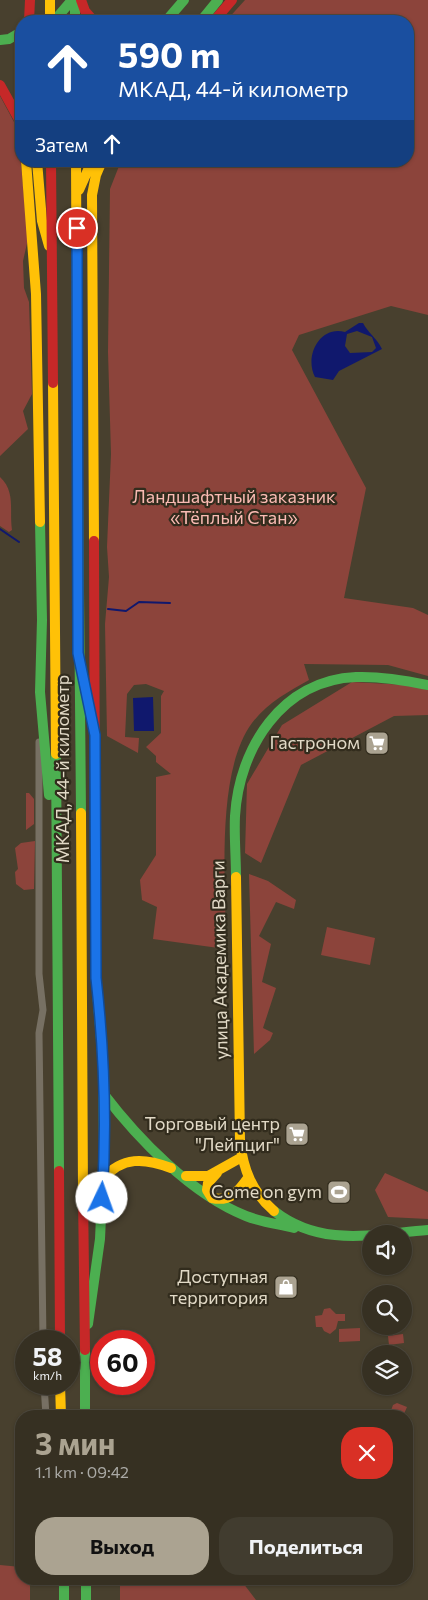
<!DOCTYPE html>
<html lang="ru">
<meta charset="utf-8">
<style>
:root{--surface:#363022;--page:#413c2f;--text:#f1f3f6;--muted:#aaa9a5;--line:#504b40;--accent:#aba391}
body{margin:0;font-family:Commissioner,sans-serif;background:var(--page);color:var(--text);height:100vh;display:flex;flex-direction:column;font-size:19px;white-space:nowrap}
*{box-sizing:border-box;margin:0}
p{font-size:16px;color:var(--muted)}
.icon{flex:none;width:28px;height:28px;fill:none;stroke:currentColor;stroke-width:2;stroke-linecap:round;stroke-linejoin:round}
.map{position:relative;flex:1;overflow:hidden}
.panel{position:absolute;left:15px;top:1410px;width:398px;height:175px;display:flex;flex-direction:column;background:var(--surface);border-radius:20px;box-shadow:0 1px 4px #0004,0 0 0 1px var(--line)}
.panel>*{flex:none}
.guide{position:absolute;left:15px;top:15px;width:399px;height:152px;border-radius:20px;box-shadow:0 1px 4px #0004,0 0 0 1px var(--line);background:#1a4fa0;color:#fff;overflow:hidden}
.controls{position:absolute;left:362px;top:1225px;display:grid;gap:10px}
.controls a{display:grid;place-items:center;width:50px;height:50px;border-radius:50%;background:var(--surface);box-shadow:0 1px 4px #0004,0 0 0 1px var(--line);font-size:25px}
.speed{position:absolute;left:15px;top:1330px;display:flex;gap:10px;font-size:25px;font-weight:700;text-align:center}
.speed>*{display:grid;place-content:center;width:65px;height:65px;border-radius:50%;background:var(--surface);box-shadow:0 1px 4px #0004,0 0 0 1px var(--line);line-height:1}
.speed small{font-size:12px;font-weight:400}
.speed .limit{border:8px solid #d22;background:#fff;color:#111}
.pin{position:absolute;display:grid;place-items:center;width:42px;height:42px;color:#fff;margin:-21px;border:2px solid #fff;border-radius:50%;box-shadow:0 1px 5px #0007}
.me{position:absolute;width:55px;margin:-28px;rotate:3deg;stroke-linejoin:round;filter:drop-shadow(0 0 4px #0008)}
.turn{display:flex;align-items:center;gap:18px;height:105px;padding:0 20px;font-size:22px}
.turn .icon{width:65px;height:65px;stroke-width:2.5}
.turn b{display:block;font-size:35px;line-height:42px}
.then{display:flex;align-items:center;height:48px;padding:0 20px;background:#0003;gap:10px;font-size:19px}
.round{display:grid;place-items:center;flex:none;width:52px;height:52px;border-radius:20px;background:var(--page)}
.headline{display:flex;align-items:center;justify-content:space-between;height:85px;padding:0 20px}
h1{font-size:30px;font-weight:700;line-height:38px;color:var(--accent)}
.button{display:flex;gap:10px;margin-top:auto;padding:10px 20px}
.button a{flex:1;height:58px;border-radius:20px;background:var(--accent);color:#111;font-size:20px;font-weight:700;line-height:58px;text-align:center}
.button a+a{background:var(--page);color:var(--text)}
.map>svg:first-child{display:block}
.green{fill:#8c443b}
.water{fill:#10186d;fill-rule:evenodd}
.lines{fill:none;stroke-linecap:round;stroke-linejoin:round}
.stream{stroke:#10186d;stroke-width:2}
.street{stroke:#777063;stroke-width:7}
.fast{stroke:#4caf50;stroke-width:10}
.slow{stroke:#ffc107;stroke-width:10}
.jam{stroke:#c62828;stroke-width:10}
.route-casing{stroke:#114b97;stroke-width:12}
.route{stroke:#1a73e8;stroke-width:9}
.labels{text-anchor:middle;stroke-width:4.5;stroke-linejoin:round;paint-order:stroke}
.park-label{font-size:18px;fill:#fabbb3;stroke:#322c1d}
.poi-label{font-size:18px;fill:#e1d9c6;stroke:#322c1d;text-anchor:end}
.street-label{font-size:18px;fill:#e1d9c6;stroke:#322c1d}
</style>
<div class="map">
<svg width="428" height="1600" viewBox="0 0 428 1600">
<rect width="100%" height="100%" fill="#48402e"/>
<path class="green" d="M245,0H428V315L391,306L299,335L292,350L366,488L344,598L413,608L428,615V676L388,665L304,664L309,680C288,692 267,703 252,723C215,773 226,887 226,949L153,939L157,907L142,900L140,880L156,855V777L171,774L156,762V756L146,747L161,733V696L164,691L146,684L134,685L127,694L125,737L139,738L138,753L107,736L105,624L109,577L107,547L111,454L108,352L110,189L121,161H408V21H226Z
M0,96L14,122L20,153L28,239L23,261L24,288L29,302L32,394L23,411L28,429L0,456Z
M0,477C16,492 9,510 12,530L9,532L0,526Z
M352,682L407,685L428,690V715L394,716L301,765L261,863L245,853L247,784L282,725Z
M26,793H29L34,799V824L26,830Z
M35,841L34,889L24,890L16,884L15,872L18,869L15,848L21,843Z
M249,874L268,881L296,900L294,909L276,902L259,936L271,944L262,982L276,988L263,1028L273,1033L270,1040L254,1054Z
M327,927L375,938L370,965L321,955Z
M385,1173L428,1192V1219L388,1217L375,1190Z
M330,1308L336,1314H345V1321H338L336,1329L330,1334L324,1331L322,1327H316L315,1316L322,1315L324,1309Z
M360,1328V1341L339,1342V1329Z
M403,1334L404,1343L389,1345L388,1336Z
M397,1403L407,1407L403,1416H389L393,1405Z
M0,1565L21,1567V1579H30V1600H0Z
M120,1579H240L256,1600H120Z"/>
<path class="water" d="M359,323H363C368,333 376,337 382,349L339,371L333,380L315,377C304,356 320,325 345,332ZM357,331L372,337L376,348L372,352L350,353L345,346L347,334Z
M153,697L154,731H134L133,698Z"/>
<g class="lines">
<path class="stream" d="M0,529L19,542
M108,609L126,611L139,602L170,603"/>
<path class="street" d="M39,742V974L43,1010L39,1033L43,1341
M44,1384L46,1416"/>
<path class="fast" d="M75,0V21
M54,21L72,0
M166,21L184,0
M201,21L218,0
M0,40L9,39L21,32
M21,73L19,99L21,114
M77,367L81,813
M40,522L42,620L40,692L49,795
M84,680L92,720
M56,754L59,1171
M236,877C236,857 234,836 235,816C239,748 282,680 356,677C381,676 404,680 428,685
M103,1093C138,1139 191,1194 246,1216C261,1222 278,1224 294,1228
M274,1211C321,1248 373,1234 428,1230
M88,1324L100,1239L104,1151L103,1064L96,978L95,836
M85,1350V1416
M64,1579V1600
M86,1579V1600"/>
<path class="slow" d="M50,0V21
M26,161L36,294L40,522
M37,161L42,221L49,246
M76,161L77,367
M79,190L92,161
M53,383L56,754
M94,541L92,195L96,175L102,161
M81,813L83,1194
M236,877L240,1141C243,1169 252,1192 274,1211
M217,1173L208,1183L207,1190L212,1198C230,1202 238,1192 248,1178
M186,1176H208L242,1157
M103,1179C122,1156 145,1158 171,1168
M60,1384L61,1416"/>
<path class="jam" d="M81,0L85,11L94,21
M29,21L30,0
M214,21L232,0
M0,85L21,123
M51,161L53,383
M94,541L95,836
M59,1171L60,1341
M83,1194L85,1350"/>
</g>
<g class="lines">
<g class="route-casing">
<path id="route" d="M77,228L78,653L95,735L96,978C104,1050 107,1125 102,1198"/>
</g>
<use href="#route" class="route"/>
</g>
<defs>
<g id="supermarket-square" transform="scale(1.25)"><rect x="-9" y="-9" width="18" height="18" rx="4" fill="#aba391" stroke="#322c1d"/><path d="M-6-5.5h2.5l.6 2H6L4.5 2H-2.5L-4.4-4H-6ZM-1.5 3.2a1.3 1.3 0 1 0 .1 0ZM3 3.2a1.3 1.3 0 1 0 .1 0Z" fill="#fff"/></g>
<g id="stadium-square" transform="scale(1.25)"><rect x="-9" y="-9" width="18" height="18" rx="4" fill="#aba391" stroke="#322c1d"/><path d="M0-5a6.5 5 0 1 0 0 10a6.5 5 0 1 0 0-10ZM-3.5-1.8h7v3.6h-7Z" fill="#fff"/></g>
<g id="shop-square" transform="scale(1.25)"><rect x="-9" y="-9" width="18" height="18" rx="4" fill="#aba391" stroke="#322c1d"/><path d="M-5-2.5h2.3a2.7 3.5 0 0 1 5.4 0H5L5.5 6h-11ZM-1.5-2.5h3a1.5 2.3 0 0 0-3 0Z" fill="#fff"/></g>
</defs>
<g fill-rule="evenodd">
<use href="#supermarket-square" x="377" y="743"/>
<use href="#supermarket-square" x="297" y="1134"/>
<use href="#stadium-square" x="339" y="1192"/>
<use href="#shop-square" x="286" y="1287"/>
</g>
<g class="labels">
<g class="park-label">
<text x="234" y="503">Ландшафтный заказник<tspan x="234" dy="21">«Тёплый Стан»</tspan></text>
</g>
<g class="poi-label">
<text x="360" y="749">Гастроном</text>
<text x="280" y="1130">Торговый центр<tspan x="280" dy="21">"Лейпциг"</tspan></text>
<text x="322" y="1198">Come on gym</text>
<text x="268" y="1283">Доступная<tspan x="268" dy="21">территория</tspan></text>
</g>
<g class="street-label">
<text transform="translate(63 769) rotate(-90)" y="6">МКАД, 44-й километр</text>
<text transform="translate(220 960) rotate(-91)" y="6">улица Академика Варги</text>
</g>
</g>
</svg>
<div class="controls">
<a><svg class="icon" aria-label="sound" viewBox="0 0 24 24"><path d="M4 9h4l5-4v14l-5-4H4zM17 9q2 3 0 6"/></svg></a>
<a><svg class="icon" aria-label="search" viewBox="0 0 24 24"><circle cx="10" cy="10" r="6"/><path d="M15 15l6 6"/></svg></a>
<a><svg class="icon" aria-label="layers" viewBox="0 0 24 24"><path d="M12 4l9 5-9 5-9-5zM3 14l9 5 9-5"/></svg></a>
</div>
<div class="speed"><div>58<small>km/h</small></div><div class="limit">60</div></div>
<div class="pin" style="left:77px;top:228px;background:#d93025"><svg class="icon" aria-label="arrive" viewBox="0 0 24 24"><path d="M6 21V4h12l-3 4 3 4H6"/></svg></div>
<svg class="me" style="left:102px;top:1198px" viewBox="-20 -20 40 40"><circle r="19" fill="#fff"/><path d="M0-13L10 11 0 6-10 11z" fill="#1a73e8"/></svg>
<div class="guide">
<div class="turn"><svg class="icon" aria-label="ahead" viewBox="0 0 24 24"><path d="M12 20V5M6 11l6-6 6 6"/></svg><div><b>590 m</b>МКАД, 44-й километр</div></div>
<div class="then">Затем<svg class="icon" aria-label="ahead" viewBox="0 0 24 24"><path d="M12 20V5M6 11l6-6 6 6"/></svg></div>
</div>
<section class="panel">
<div class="headline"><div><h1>3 мин</h1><p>1.1 km · 09:42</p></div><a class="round" style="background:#d93025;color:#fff"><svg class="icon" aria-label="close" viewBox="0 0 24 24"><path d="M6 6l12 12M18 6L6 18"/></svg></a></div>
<div class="button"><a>Выход</a><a>Поделиться</a></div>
</section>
</div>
